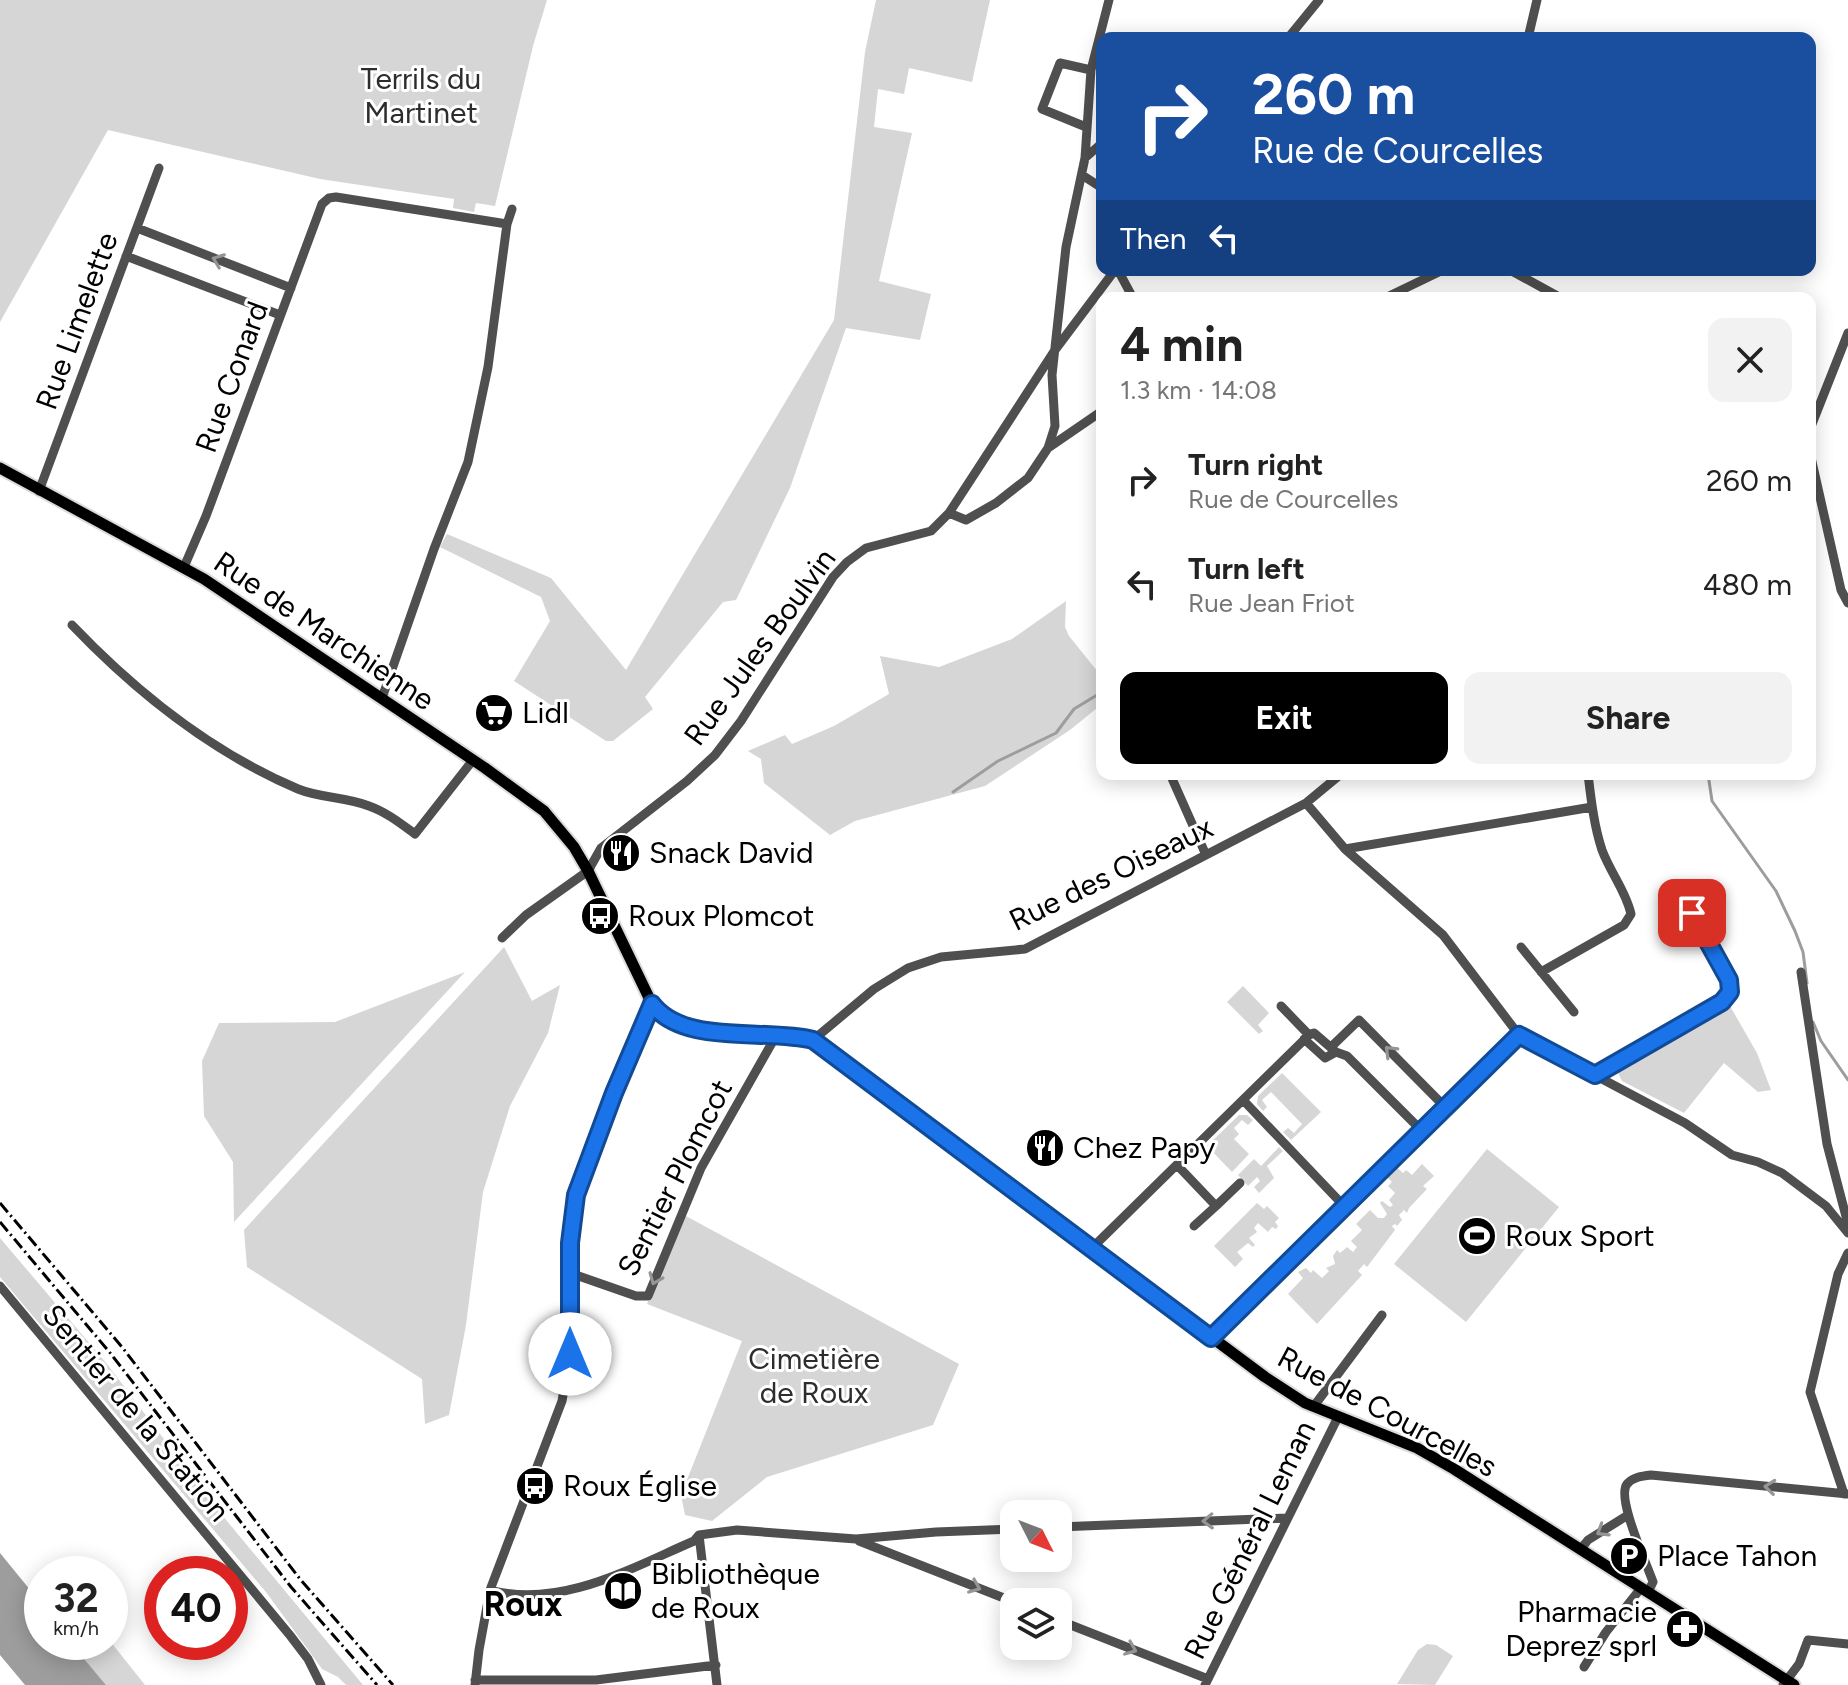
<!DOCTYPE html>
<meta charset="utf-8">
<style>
:root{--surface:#fff;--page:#f2f2f2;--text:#222;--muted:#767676;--accent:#000}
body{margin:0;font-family:Figtree,sans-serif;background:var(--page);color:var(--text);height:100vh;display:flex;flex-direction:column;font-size:30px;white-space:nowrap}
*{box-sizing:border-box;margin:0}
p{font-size:26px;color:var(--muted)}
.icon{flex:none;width:44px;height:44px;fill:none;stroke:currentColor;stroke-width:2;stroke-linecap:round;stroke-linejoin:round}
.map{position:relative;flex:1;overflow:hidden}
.drawer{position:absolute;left:1096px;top:292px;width:720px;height:488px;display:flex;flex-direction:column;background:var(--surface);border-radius:16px;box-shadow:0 4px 20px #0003}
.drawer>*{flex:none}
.hud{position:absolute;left:1096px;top:32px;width:720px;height:244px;border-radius:16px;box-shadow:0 4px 20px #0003;background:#1a4fa0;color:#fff;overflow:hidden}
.needle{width:52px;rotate:132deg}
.tools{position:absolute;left:1000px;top:1500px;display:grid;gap:16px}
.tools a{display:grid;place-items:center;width:72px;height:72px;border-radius:16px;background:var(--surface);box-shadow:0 4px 20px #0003;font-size:40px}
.speed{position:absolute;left:24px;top:1556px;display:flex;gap:16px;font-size:40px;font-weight:700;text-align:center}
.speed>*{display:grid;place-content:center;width:104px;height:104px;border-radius:50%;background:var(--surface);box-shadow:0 4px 20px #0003;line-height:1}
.speed small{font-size:20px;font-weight:400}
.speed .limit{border:12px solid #d22;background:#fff;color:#111}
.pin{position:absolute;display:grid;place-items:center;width:68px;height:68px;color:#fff;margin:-34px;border-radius:16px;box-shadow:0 4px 12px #0006}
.me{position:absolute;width:88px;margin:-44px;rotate:0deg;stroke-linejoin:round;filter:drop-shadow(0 0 6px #0008)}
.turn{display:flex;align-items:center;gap:28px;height:168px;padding:0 24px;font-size:36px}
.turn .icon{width:104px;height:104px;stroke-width:2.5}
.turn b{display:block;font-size:56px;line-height:68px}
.then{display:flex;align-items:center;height:76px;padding:0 24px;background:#0003;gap:16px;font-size:30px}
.round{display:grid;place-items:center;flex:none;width:84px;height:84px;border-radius:16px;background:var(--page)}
.overview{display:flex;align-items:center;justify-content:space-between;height:136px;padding:0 24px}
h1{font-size:48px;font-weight:700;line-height:60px}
.cta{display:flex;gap:16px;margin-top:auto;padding:16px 24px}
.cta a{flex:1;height:92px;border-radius:16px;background:var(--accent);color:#fff;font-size:32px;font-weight:700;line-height:92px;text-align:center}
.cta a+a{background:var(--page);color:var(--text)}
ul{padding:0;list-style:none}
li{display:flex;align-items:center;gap:24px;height:104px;padding:0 24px}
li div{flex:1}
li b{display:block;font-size:30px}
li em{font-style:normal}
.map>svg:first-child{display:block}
.green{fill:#d6d6d6}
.water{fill:#9d9d9d}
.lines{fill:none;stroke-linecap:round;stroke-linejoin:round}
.stream{stroke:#9d9d9d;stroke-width:3}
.major-casing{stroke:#dbdbdb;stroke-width:15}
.minor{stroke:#4f4f4f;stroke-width:9}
.major{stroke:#000;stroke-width:11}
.rail{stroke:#000;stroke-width:3;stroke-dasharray:12 4 2 4;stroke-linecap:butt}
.oneway{stroke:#959595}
.route-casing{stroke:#114b97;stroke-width:20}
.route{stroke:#1a73e8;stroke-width:14}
.labels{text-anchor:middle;stroke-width:6;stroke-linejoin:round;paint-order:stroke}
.park-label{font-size:30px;fill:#2d2d2d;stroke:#fff}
.street-label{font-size:30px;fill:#000;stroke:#fff}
.poi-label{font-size:30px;fill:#000;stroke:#fff;text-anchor:start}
.quarter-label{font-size:34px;font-weight:bold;fill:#000;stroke:#fff}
</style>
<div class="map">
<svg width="1848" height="1685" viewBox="0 0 1848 1685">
<rect width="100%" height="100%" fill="#fff"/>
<path class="green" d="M0,0H547L533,46L495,206L476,203L474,212L453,208L454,199L320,179L108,130L0,322Z
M876,0H990L972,82L909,68L904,94L878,89L874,127L912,133L879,281L931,294L920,340L846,328L790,488L736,600L723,602L645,697L653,709L613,741H606L514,681L550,621L541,597L440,547L447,534L551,578L626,670L834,320L865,52Z
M1066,601L1065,627L1069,636L1102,677V704L1070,730L985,786L855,821L830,835L764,783L761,759L748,751L785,735L792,744L834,726L889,694L880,656L939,667L1012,639Z
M504,947L532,1001L560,985L548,1033L510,1106L483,1192L466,1325L449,1415L425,1424L422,1379L247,1267L244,1230Z
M465,972L234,1222L233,1162L204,1116L202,1061L219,1023L335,1022Z
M1243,986L1269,1013L1258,1025L1263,1031L1259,1034L1227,1002Z
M1730,1006L1757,1053L1771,1090L1758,1092L1724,1063L1684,1113L1622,1081L1618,1073L1623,1065Z
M1282,1073L1321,1112L1291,1140L1283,1132L1288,1128L1294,1133L1302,1124L1271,1092L1262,1100L1267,1107L1263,1111L1257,1104L1258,1096Z
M1239,1115H1247L1253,1120L1248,1125L1242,1120L1234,1128L1239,1134L1234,1139L1249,1154L1232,1172L1207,1146Z
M1279,1147L1283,1151L1267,1166L1274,1178L1259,1193L1254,1187L1260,1181L1257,1177L1248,1186L1238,1175L1254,1159L1261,1166Z
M1487,1149L1559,1207L1466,1322L1394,1264Z
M1422,1164L1434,1176L1423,1186L1427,1189L1409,1208L1407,1213L1404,1210L1399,1215L1402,1220L1397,1226L1395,1224L1392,1226L1395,1230L1367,1267L1364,1264L1358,1271L1362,1275L1317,1324L1288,1294L1303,1278L1298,1272L1306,1268L1311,1273L1313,1270L1322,1278L1329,1271L1326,1268L1335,1264L1333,1256L1337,1250L1340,1253L1347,1247L1353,1252L1357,1247L1351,1241L1362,1230L1356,1224L1370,1210L1378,1218H1384L1387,1214L1380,1203L1382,1201L1390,1207L1393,1205L1389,1200L1395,1193L1388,1186L1392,1182L1386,1176L1395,1166L1403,1173L1406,1170L1412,1175Z
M1257,1203L1264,1209L1267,1206L1279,1218L1275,1222L1278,1226L1276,1229L1272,1227L1268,1232L1258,1223L1254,1228L1257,1232L1249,1238L1255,1245L1253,1247L1248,1243L1237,1252L1243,1259L1235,1267L1214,1246Z
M684,1215L959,1364L933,1425L767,1477L712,1521L685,1515L681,1495L742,1341L647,1304Z
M0,1238L107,1364L217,1509L363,1685H346L338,1677L322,1669L266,1592L0,1277Z
M110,1641L145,1685H106L70,1642Z
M1427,1644L1436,1645L1453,1656L1435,1685L1397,1684L1418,1650Z"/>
<path class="water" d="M0,1553L40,1602L42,1642H70L106,1685H25L0,1655Z"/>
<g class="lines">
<path class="stream" d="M1708,774L1712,801L1776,891L1795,931L1803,952L1807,983
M953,792L998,761L1056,733L1074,709L1102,692
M1813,1022L1821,1041L1848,1080"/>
<g class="major-casing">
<path id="major" d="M0,468L204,579L485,768L544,811L574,847L588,871L652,1004C684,1046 765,1028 813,1040L1265,1377L1305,1403L1417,1448L1454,1469L1794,1685"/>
</g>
<path class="minor" d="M1288,38L1319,0
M1528,38L1537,0
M1086,127L1042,109L1060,63L1091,70
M1085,158L1102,143
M1082,175L1102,188
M137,228L291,288
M126,256L280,315
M1118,270L1133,298
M1510,270L1561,298
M1385,298L1443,270
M1810,429L1848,333
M1048,448L1102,411
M1810,453L1841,590L1848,603
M39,491L159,168
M949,513L966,520L996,503L1028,478L1048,448L1055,426L1052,375L1066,247L1085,158L1091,70L1109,0
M184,567L206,516L322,204L329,198L336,197L507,224
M72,625C137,693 211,752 298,789C320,798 346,797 369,806C386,812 400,823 415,834L473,760
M382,698L434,549L468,462L488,367L507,224L512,209
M1170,774L1206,855
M1306,803L1345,849L1443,935L1519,1035L1685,1123L1732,1155L1758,1162L1782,1173L1826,1206L1848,1233
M1345,849L1592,807
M502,938L526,915L588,871L601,848L687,781L715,755L741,721L833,577L847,562L866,548L931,531L949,513L1055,350L1115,270
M1521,947L1574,1012
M1541,972L1624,925L1631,914C1626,891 1610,872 1602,850C1594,826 1591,799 1588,774
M1801,972L1827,1144L1848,1224
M1281,1006L1309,1035
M1304,1039L1325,1058L1336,1052
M813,1040L874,989L908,968L941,957L1025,949L1306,803L1341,774
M1331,1047L1359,1020L1445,1107
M1595,1075L1722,1002L1730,992L1729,980L1680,891
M1243,1100L1345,1207
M1177,1165L1216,1206L1194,1226
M1216,1206L1240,1183
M1092,1248L1309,1035L1314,1033L1336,1052L1347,1056L1421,1130
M570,1273L636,1296H648L701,1168L777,1034
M0,1286L289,1634L308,1659L321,1685
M1211,1338L1519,1035
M1314,1406L1382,1315
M1844,1494L1810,1392L1838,1274L1848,1253
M1058,1527L1286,1518
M699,1535L737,1530L856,1539L936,1532L1014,1529
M699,1535L717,1685
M859,1541L1014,1602
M1580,1550L1588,1540L1628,1515
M490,1590C561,1609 631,1568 694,1541L699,1535
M1648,1592L1653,1582C1647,1564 1616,1498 1627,1484C1633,1477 1642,1476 1651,1475L1848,1494
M1058,1620L1208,1679
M1584,1667L1606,1632L1641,1588
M475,1680H596L716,1665
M475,1685L479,1650L490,1590L562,1401L570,1354V1243L576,1195L604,1116L652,1004
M1205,1685L1338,1417
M1783,1685L1799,1664L1808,1640L1848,1644"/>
<use href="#major" class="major"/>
<path class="rail" d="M0,1203L122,1347L300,1579L393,1685
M0,1222L111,1354L291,1587L377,1685"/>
</g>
<defs><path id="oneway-chevron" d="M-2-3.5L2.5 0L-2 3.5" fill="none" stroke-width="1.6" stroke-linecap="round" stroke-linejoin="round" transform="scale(2)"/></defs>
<g class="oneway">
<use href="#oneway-chevron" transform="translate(218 260) rotate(-159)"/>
<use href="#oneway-chevron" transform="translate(1390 1051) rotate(-135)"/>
<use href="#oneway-chevron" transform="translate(655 1279) rotate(112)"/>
<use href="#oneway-chevron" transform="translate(1770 1487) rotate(-174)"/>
<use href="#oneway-chevron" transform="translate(1208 1521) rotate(178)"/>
<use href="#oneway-chevron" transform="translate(1602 1531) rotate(148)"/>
<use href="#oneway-chevron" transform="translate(975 1587) rotate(22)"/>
<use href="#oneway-chevron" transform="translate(1131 1649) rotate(22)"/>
</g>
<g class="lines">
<g class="route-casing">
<path id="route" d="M570,1354V1243L576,1195L614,1093L652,1004C684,1046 765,1028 813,1040L1211,1338L1519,1035L1595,1075L1722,1002L1730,992L1729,980L1692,913"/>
</g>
<use href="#route" class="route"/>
</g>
<defs>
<g id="supermarket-disc" transform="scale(2)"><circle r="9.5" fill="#000" stroke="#fff"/><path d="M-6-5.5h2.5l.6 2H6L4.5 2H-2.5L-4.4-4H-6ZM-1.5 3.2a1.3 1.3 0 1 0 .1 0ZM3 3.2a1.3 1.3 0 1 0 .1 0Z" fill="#fff"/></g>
<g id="restaurant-disc" transform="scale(2)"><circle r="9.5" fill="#000" stroke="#fff"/><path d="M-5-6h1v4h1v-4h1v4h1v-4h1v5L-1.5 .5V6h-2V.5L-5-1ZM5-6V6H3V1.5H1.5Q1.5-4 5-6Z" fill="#fff"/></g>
<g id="bus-disc" transform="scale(2)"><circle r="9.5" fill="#000" stroke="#fff"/><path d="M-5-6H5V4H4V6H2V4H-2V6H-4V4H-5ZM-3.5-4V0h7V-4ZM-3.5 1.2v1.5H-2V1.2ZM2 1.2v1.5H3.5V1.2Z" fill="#fff"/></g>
<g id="stadium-disc" transform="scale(2)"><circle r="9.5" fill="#000" stroke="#fff"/><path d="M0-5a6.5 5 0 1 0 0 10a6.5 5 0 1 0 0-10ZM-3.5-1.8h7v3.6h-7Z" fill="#fff"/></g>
<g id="parking-disc" transform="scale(2)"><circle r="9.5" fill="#000" stroke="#fff"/><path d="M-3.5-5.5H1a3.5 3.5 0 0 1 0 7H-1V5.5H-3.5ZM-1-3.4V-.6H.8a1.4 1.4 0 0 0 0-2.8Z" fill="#fff"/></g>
<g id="library-disc" transform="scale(2)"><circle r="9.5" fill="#000" stroke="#fff"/><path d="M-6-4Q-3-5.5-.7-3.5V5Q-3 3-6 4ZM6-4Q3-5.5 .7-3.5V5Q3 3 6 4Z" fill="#fff"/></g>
<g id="pharmacy-disc" transform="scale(2)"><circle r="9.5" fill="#000" stroke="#fff"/><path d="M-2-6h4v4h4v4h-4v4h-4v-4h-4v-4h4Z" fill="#fff"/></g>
</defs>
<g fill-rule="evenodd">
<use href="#supermarket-disc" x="494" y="713"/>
<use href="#restaurant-disc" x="621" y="853"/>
<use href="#bus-disc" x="600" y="916"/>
<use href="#restaurant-disc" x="1045" y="1148"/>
<use href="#stadium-disc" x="1477" y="1236"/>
<use href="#bus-disc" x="535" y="1486"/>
<use href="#parking-disc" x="1629" y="1556"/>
<use href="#library-disc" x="623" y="1591"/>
<use href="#pharmacy-disc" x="1685" y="1629"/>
</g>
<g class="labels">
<g class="park-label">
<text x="421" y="89">Terrils du<tspan x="421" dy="34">Martinet</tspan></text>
<text x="814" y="1369">Cimetière<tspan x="814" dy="34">de Roux</tspan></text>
</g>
<g class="street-label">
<text transform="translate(77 321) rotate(-70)" y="10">Rue Limelette</text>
<text transform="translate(232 377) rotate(-70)" y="10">Rue Conard</text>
<text transform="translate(324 631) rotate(34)" y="10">Rue de Marchienne</text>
<text transform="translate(760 647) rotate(-54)" y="10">Rue Jules Boulvin</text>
<text transform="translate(1111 874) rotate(-26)" y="10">Rue des Oiseaux</text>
<text transform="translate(675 1178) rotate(-63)" y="10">Sentier Plomcot</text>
<text transform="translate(1387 1412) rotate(28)" y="10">Rue de Courcelles</text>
<text transform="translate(136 1413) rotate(50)" y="10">Sentier de la Station</text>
<text transform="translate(1250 1540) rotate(-64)" y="10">Rue Général Leman</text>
</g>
<g class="poi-label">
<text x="522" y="723">Lidl</text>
<text x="649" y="863">Snack David</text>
<text x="628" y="926">Roux Plomcot</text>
<text x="1073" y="1158">Chez Papy</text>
<text x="1505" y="1246">Roux Sport</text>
<text x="563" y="1496">Roux Église</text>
<text x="1657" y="1566">Place Tahon</text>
<text x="651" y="1584">Bibliothèque<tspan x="651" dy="34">de Roux</tspan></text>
<text x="1657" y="1622" text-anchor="end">Pharmacie<tspan x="1657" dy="34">Deprez sprl</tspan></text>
</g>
<g class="quarter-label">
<text x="523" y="1616">Roux</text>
</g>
</g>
</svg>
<div class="tools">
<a><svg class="needle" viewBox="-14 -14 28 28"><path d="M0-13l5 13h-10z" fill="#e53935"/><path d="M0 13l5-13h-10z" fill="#767676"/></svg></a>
<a><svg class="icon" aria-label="layers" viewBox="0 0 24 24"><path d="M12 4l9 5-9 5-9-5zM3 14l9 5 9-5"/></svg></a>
</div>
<div class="speed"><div>32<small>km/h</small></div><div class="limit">40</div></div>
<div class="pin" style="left:1692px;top:913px;background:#d93025"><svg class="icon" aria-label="arrive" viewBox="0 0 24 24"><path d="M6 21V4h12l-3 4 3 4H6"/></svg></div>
<svg class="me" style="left:570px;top:1354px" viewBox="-20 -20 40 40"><circle r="19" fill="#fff"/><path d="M0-13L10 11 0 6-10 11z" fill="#1a73e8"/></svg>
<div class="hud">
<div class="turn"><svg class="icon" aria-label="right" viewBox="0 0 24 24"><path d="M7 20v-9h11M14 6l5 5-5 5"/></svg><div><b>260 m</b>Rue de Courcelles</div></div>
<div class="then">Then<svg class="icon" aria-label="left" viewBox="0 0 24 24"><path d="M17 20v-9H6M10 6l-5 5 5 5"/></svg></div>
</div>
<section class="drawer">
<div class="overview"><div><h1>4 min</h1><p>1.3 km · 14:08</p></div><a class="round"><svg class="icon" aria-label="close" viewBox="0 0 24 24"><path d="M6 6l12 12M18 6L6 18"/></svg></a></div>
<ul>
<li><svg class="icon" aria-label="right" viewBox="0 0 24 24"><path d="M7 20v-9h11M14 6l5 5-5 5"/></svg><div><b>Turn right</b><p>Rue de Courcelles</p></div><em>260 m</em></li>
<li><svg class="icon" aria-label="left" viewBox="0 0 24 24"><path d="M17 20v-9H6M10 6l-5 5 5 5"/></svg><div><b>Turn left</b><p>Rue Jean Friot</p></div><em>480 m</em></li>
</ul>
<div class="cta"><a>Exit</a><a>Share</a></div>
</section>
</div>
